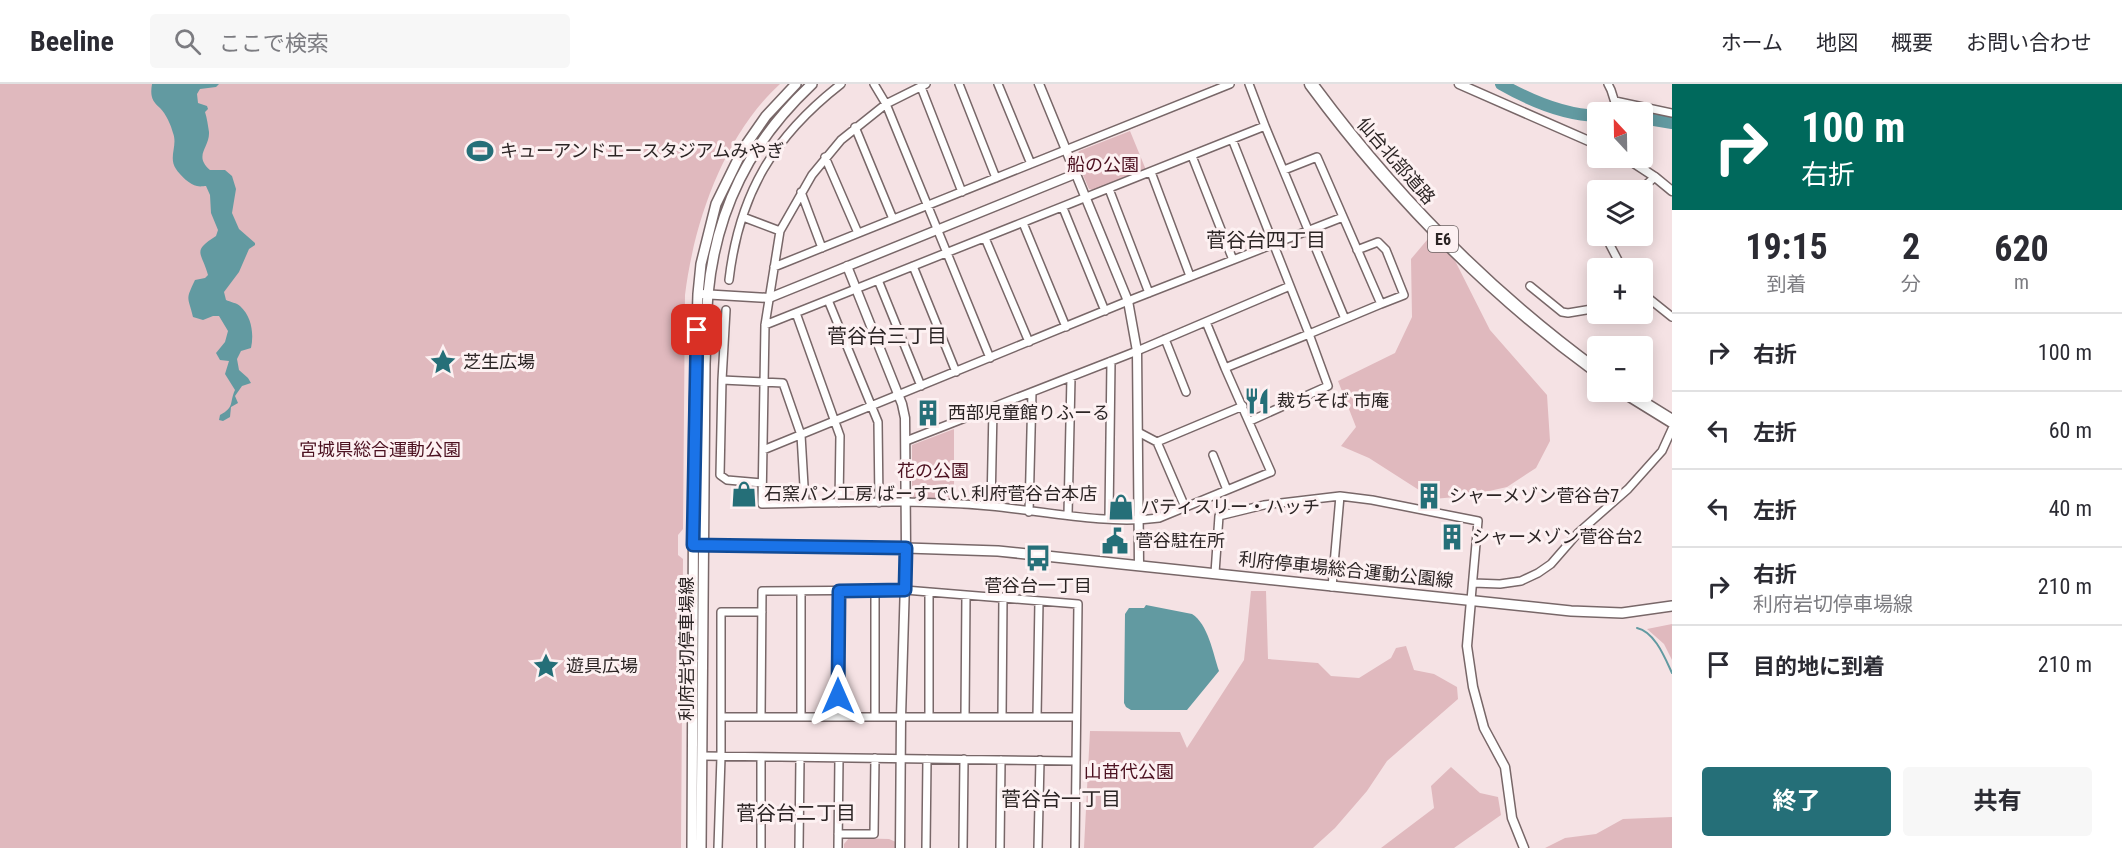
<!DOCTYPE html>
<html lang="ja">
<meta charset="utf-8">
<style>
:root{--surface:#fff;--page:#f7f7f7;--text:#2b2b33;--muted:#7c7c81;--line:#e1e1e2;--accent:#256f78}
body{margin:0;font-family:"Roboto Condensed","Noto Sans JP",sans-serif;background:var(--page);color:var(--text);height:100vh;display:flex;flex-direction:column;font-size:22px;white-space:nowrap}
*{box-sizing:border-box;margin:0}
p{font-size:20px;color:var(--muted)}
.icon{flex:none;width:33px;height:33px;fill:none;stroke:currentColor;stroke-width:2;stroke-linecap:round;stroke-linejoin:round}
.map{position:relative;flex:1;overflow:hidden}
.side{display:flex;flex-direction:column;background:var(--surface);width:450px}
.side>*{flex:none}
.top-card{background:#00695c;color:#fff;overflow:hidden}
.needle{width:39px;rotate:338deg}
.fabs{position:absolute;left:1587px;top:18px;display:grid;gap:12px}
.fabs a{display:grid;place-items:center;width:66px;height:66px;border-radius:6px;background:var(--surface);box-shadow:0 3px 15px #0003;font-size:30px}
.pin{position:absolute;display:grid;place-items:center;width:51px;height:51px;color:#fff;margin:-26px;border-radius:12px;box-shadow:0 3px 9px #0006}
.me{position:absolute;width:66px;margin:-33px;rotate:0deg;stroke-linejoin:round;filter:drop-shadow(0 0 4px #0008)}
.turn{display:flex;align-items:center;gap:21px;height:126px;padding:0 30px;font-size:27px}
.turn .icon{width:78px;height:78px;stroke-width:2.5}
.turn b{display:block;font-size:42px;line-height:51px}
.eta{display:flex;justify-content:space-evenly;align-items:center;height:102px;text-align:center}
.eta b{font-size:36px;font-weight:700;line-height:42px}
.cta{display:flex;gap:12px;margin-top:auto;padding:12px 30px}
.cta a{flex:1;height:69px;border-radius:6px;background:var(--accent);color:#fff;font-size:24px;font-weight:700;line-height:69px;text-align:center}
.cta a+a{background:var(--page);color:var(--text)}
ul{padding:0;list-style:none}
li{display:flex;align-items:center;gap:18px;height:78px;padding:0 30px;border-top:2px solid var(--line)}
li div{flex:1}
li b{display:block;font-size:22px}
li em{font-style:normal}
header{display:flex;align-items:center;gap:36px;box-sizing:border-box;height:84px;padding:0 30px;background:var(--surface);border-bottom:2px solid var(--line)}
header strong{font-size:28px}
nav{display:flex;gap:33px;margin-inline-start:auto;font-size:21px}
.search{width:420px;height:54px;background:var(--page);display:flex;align-items:center;gap:15px;box-sizing:border-box;padding:0 21px;border-radius:6px;color:var(--muted);font-size:22px}
main{display:flex;flex:1;min-height:0}
.map>svg:first-child{display:block}
.green{fill:#e0b9be}
.water{fill:#629aa1}
.lines{fill:none;stroke-linecap:round;stroke-linejoin:round}
.stream{stroke:#629aa1;stroke-width:2}
.river{stroke:#629aa1;stroke-width:12}
.minor-casing{stroke:#786768;stroke-width:10}
.tertiary-casing{stroke:#786768;stroke-width:11}
.secondary-casing{stroke:#786768;stroke-width:12}
.motorway-casing{stroke:#786768;stroke-width:15}
.minor{stroke:#fff;stroke-width:7}
.tertiary{stroke:#fff;stroke-width:8}
.secondary{stroke:#fff;stroke-width:9}
.motorway{stroke:#fff;stroke-width:12}
.route-casing{stroke:#114b97;stroke-width:15}
.route{stroke:#1a73e8;stroke-width:10}
.labels{text-anchor:middle;stroke-width:6;stroke-linejoin:round;paint-order:stroke}
.shield{fill:#fdf1f2;stroke:#6b6262;stroke-width:1.5}
.shield-label{font-size:16px;font-weight:bold;fill:#2c2525}
.poi-label{font-size:18px;fill:#2c2525;stroke:#fdf1f2;text-anchor:start}
.street-label{font-size:18px;fill:#2c2525;stroke:#fdf1f2}
.park-label{font-size:18px;fill:#4c1120;stroke:#fdf1f2}
.neighbourhood-label{font-size:20px;fill:#2c2525;stroke:#fdf1f2}
</style>
<header>
<strong>Beeline</strong>
<div class="search"><svg class="icon" aria-label="search" viewBox="0 0 24 24"><circle cx="10" cy="10" r="6"/><path d="M15 15l6 6"/></svg>ここで検索</div>
<nav><a>ホーム</a><a>地図</a><a>概要</a><a>お問い合わせ</a></nav>
</header>
<main>
<div class="map">
<svg width="1672" height="764" viewBox="0 0 1672 764">
<rect width="100%" height="100%" fill="#f5e2e4"/>
<path class="green" d="M0,0H780C724,51 694,138 685,211L683,445L678,451V471L683,475L681,764H0Z
M1130,47L1146,86L1096,107L1089,105L1076,75L1079,67Z
M1438,143L1490,246L1547,311L1550,357L1536,384L1507,403L1467,412L1433,415L1369,374L1341,362L1356,343L1338,297L1395,269L1412,233L1411,175Z
M954,345V417L916,415L912,412V361Z
M1251,507H1266L1268,575L1318,579L1331,592L1359,594L1391,574L1396,564L1406,562L1414,586L1434,590L1457,603L1458,615L1387,677L1367,707L1335,744L1313,764H1084L1090,647L1180,648L1187,664L1244,576Z
M1672,540V576L1664,560L1647,545Z
M1451,683L1480,709L1498,713L1501,731L1454,764H1381L1434,724L1431,702Z
M1672,733V764H1545L1565,754L1596,750L1623,735Z
M849,754L889,755L896,758V764H844V760Z"/>
<path class="water" d="M152,0H219L216,3L200,5L197,10L198,19L207,22L208,25L205,28C207,34 208,42 209,48C210,64 193,71 210,86H225L232,92L236,105L232,129L239,145L255,159V161L249,165L239,188L224,208L226,216C230,218 237,219 240,222C252,233 254,250 251,264L241,267L237,275L239,286L248,294L251,299L242,302L235,312L238,319L231,323L230,333L223,337L219,336L220,331C235,323 229,319 235,306L225,290L229,277L220,276L216,269L225,258L228,247L219,232H213L203,236L193,233C188,212 185,217 195,196L205,194L208,191C202,168 191,168 216,152L218,146L211,129L210,111L206,102C204,102 200,103 197,102C190,101 180,91 176,85C168,73 178,62 173,49C171,41 166,30 160,24C152,17 150,12 152,0Z
M1146,521L1192,530C1208,540 1213,569 1219,587L1187,626H1131L1126,623L1124,619L1125,530L1129,524H1144Z"/>
<g class="lines">
<path class="stream" d="M1637,544C1655,548 1665,574 1672,589"/>
<path class="river" d="M1501,0C1529,16 1565,31 1598,32
M1624,28H1629
M1642,34L1672,39"/>
<g class="minor-casing">
<path id="minor" d="M874,0L886,20L990,274
M926,0L886,20L841,56L812,91L780,147L765,241L762,420C838,419 915,415 990,422C1044,427 1105,441 1159,434L1271,388L1225,284L1309,250L1328,302L1250,337
M959,0L996,94
M998,0L1031,80
M1608,0L1611,6L1618,28
M921,3L962,108
M1615,17L1672,29
M1265,42L1345,235
M855,43L893,135
M1232,55L1309,250L1381,220L1317,73L1284,86
M1192,72L1233,176
M825,73L858,149
M1151,88L1190,192
M1109,105L1149,209
M1640,106L1655,93
M801,108L822,164
M1063,124L1105,227
M743,133L780,147
M1023,139L1066,243
M1608,152L1610,161L1622,184
M985,154L1029,258
M1357,166L1378,158L1386,166L1404,211L1381,220
M913,182L956,288
M774,183L1230,0
M729,196C739,110 773,53 841,0
M878,196L921,302
M1530,202L1562,228L1568,229L1598,224
M1642,209L1672,233
M828,216L878,338L879,419
M726,226L722,296L720,391L727,396L762,399
M796,229L840,352L839,419
M1206,238L1225,284
M765,241C931,174 1099,109 1265,42L1249,0
M1165,255L1186,308
M722,296L783,299L801,351L805,419
M1138,348L1157,358L1243,322
M906,357L1137,267L1290,202
M1157,358L1185,423
M763,366L1128,217L1343,133
M1213,371L1227,406
M991,422L993,325
M1029,428L1032,308
M1068,431L1071,293
M1109,434L1111,277
M1215,489L1219,432L1264,421L1340,412L1372,416L1478,437L1471,516
M1473,499L1500,500L1521,497L1538,489L1551,480L1578,449L1628,405L1662,367L1672,345
M1332,503L1340,412
M801,507V632
M875,507V633
M761,632L762,507L905,506L1078,520L1075,764
M721,633H1076
M838,633L839,507
M929,633V508
M965,633L966,511
M1002,633L1003,513
M1037,633L1039,517
M702,672L1076,677
M838,750H874L875,674
M718,764L721,673V528H762
M761,764V674
M799,764L800,674
M838,764L839,674
M926,764L927,675
M963,764L964,675
M1000,764L1001,676
M1038,764L1040,676"/>
</g>
<g class="tertiary-casing">
<path id="tertiary" d="M1039,0L1128,217L1137,267L1139,480
M1459,0L1598,61
M1626,74L1655,93L1672,107
M847,182L902,320L905,334L906,464L901,633L900,764
M701,210L769,214L1075,90
M1471,516L1467,562L1473,603L1484,644L1505,683L1512,734L1524,764"/>
</g>
<g class="secondary-casing">
<path id="secondary" d="M693,461L906,464L998,467L1571,527L1622,529L1672,522
M692,764L694,337L698,210L701,180L716,120L743,65L766,32L796,0
M701,764L705,280C706,257 706,233 708,210C716,126 750,58 812,0"/>
</g>
<g class="motorway-casing">
<path id="motorway" d="M1311,0C1392,110 1487,207 1598,288
M1625,308L1672,337"/>
</g>
<use href="#minor" class="minor"/>
<use href="#tertiary" class="tertiary"/>
<use href="#secondary" class="secondary"/>
<use href="#motorway" class="motorway"/>
</g>
<g class="lines">
<g class="route-casing">
<path id="route" d="M697,246L693,461L906,464L905,506L839,507L838,612"/>
</g>
<use href="#route" class="route"/>
</g>
<defs>
<g id="stadium-bare" transform="scale(2.07)"><path d="M0-5a6.5 5 0 1 0 0 10a6.5 5 0 1 0 0-10ZM-3.5-1.8h7v3.6h-7Z" fill="#256f78" stroke="#fdf1f2" stroke-width="2.5" paint-order="stroke"/></g>
<g id="sight-bare" transform="scale(2.07)"><path d="M0-6L1.8-2.2L6-1.7L2.9 1.2L3.7 5.4L0 3.3L-3.7 5.4L-2.9 1.2L-6-1.7L-1.8-2.2Z" fill="#256f78" stroke="#fdf1f2" stroke-width="2.5" paint-order="stroke"/></g>
<g id="restaurant-bare" transform="scale(2.07)"><path d="M-5-6h1v4h1v-4h1v4h1v-4h1v5L-1.5 .5V6h-2V.5L-5-1ZM5-6V6H3V1.5H1.5Q1.5-4 5-6Z" fill="#256f78" stroke="#fdf1f2" stroke-width="2.5" paint-order="stroke"/></g>
<g id="building-bare" transform="scale(2.07)"><path d="M-4-6H4V6H1V3H-1V6H-4ZM-2.5-4.3h1.7v1.8h-1.7ZM.8-4.3h1.7v1.8H.8ZM-2.5-1h1.7V.8h-1.7ZM.8-1h1.7V.8H.8Z" fill="#256f78" stroke="#fdf1f2" stroke-width="2.5" paint-order="stroke"/></g>
<g id="shop-bare" transform="scale(2.07)"><path d="M-5-2.5h2.3a2.7 3.5 0 0 1 5.4 0H5L5.5 6h-11ZM-1.5-2.5h3a1.5 2.3 0 0 0-3 0Z" fill="#256f78" stroke="#fdf1f2" stroke-width="2.5" paint-order="stroke"/></g>
<g id="civic-bare" transform="scale(2.07)"><path d="M-.6-6.5H3V-4.5H.6V-3L4-1V1h2V6H-6V1h2V-1L-.6-3ZM-1.2 2.5V6h2.4V2.5Z" fill="#256f78" stroke="#fdf1f2" stroke-width="2.5" paint-order="stroke"/></g>
<g id="bus-bare" transform="scale(2.07)"><path d="M-5-6H5V4H4V6H2V4H-2V6H-4V4H-5ZM-3.5-4V0h7V-4ZM-3.5 1.2v1.5H-2V1.2ZM2 1.2v1.5H3.5V1.2Z" fill="#256f78" stroke="#fdf1f2" stroke-width="2.5" paint-order="stroke"/></g>
</defs>
<g fill-rule="evenodd">
<use href="#stadium-bare" x="480" y="67"/>
<use href="#sight-bare" x="443" y="278"/>
<use href="#restaurant-bare" x="1257" y="317"/>
<use href="#building-bare" x="928" y="329"/>
<use href="#shop-bare" x="744" y="410"/>
<use href="#building-bare" x="1429" y="412"/>
<use href="#shop-bare" x="1121" y="423"/>
<use href="#building-bare" x="1452" y="453"/>
<use href="#civic-bare" x="1115" y="457"/>
<use href="#bus-bare" x="1038" y="474"/>
<use href="#sight-bare" x="546" y="582"/>
</g>
<g class="labels">
<rect class="shield" x="1428" y="142" width="30" height="26" rx="4.5"/>
<g class="shield-label">
<text x="1443" y="161">E6</text>
</g>
<g class="poi-label">
<text x="500" y="73">キューアンドエースタジアムみやぎ</text>
<text x="463" y="284">芝生広場</text>
<text x="1277" y="323">裁ちそば 市庵</text>
<text x="948" y="335">西部児童館りふーる</text>
<text x="764" y="416">石窯パン工房 ばーすでい 利府菅谷台本店</text>
<text x="1449" y="418">シャーメゾン菅谷台7</text>
<text x="1141" y="429">パティスリー・ハッチ</text>
<text x="1472" y="459">シャーメゾン菅谷台2</text>
<text x="1135" y="463">菅谷駐在所</text>
<text x="1038" y="508" text-anchor="middle">菅谷台一丁目</text>
<text x="566" y="588">遊具広場</text>
</g>
<g class="street-label">
<text transform="translate(1396 77) rotate(49)" y="6">仙台北部道路</text>
<text transform="translate(1346 486) rotate(6)" y="6">利府停車場総合運動公園線</text>
<text transform="translate(687 565) rotate(-90)" y="6">利府岩切停車場線</text>
</g>
<g class="park-label">
<text x="1103" y="87">船の公園</text>
<text x="380" y="372">宮城県総合運動公園</text>
<text x="933" y="393">花の公園</text>
<text x="1129" y="694">山苗代公園</text>
</g>
<g class="neighbourhood-label">
<text x="1266" y="163">菅谷台四丁目</text>
<text x="887" y="259">菅谷台三丁目</text>
<text x="1061" y="722">菅谷台一丁目</text>
<text x="796" y="736">菅谷台二丁目</text>
</g>
</g>
</svg>
<div class="fabs">
<a><svg class="needle" viewBox="-14 -14 28 28"><path d="M0-13l5 13h-10z" fill="#e53935"/><path d="M0 13l5-13h-10z" fill="#7c7c81"/></svg></a>
<a><svg class="icon" aria-label="layers" viewBox="0 0 24 24"><path d="M12 4l9 5-9 5-9-5zM3 14l9 5 9-5"/></svg></a>
<a>+</a>
<a>−</a>
</div>
<div class="pin" style="left:697px;top:246px;background:#d93025"><svg class="icon" aria-label="arrive" viewBox="0 0 24 24"><path d="M6 21V4h12l-3 4 3 4H6"/></svg></div>
<svg class="me" style="left:838px;top:612px" viewBox="-20 -20 40 40"><path d="M0-17L14 15 0 8-14 15z" fill="#1a73e8" stroke="#fff" stroke-width="4"/></svg>
</div>
<section class="side">
<div class="top-card">
<div class="turn"><svg class="icon" aria-label="right" viewBox="0 0 24 24"><path d="M7 20v-9h11M14 6l5 5-5 5"/></svg><div><b>100 m</b>右折</div></div>
</div>
<div class="eta">
<div><b>19:15</b><p>到着</p></div>
<div><b>2</b><p>分</p></div>
<div><b>620</b><p>m</p></div>
</div>
<ul>
<li><svg class="icon" aria-label="right" viewBox="0 0 24 24"><path d="M7 20v-9h11M14 6l5 5-5 5"/></svg><div><b>右折</b></div><em>100 m</em></li>
<li><svg class="icon" aria-label="left" viewBox="0 0 24 24"><path d="M17 20v-9H6M10 6l-5 5 5 5"/></svg><div><b>左折</b></div><em>60 m</em></li>
<li><svg class="icon" aria-label="left" viewBox="0 0 24 24"><path d="M17 20v-9H6M10 6l-5 5 5 5"/></svg><div><b>左折</b></div><em>40 m</em></li>
<li><svg class="icon" aria-label="right" viewBox="0 0 24 24"><path d="M7 20v-9h11M14 6l5 5-5 5"/></svg><div><b>右折</b><p>利府岩切停車場線</p></div><em>210 m</em></li>
<li><svg class="icon" aria-label="arrive" viewBox="0 0 24 24"><path d="M6 21V4h12l-3 4 3 4H6"/></svg><div><b>目的地に到着</b></div><em>210 m</em></li>
</ul>
<div class="cta"><a>終了</a><a>共有</a></div>
</section>
</main>
